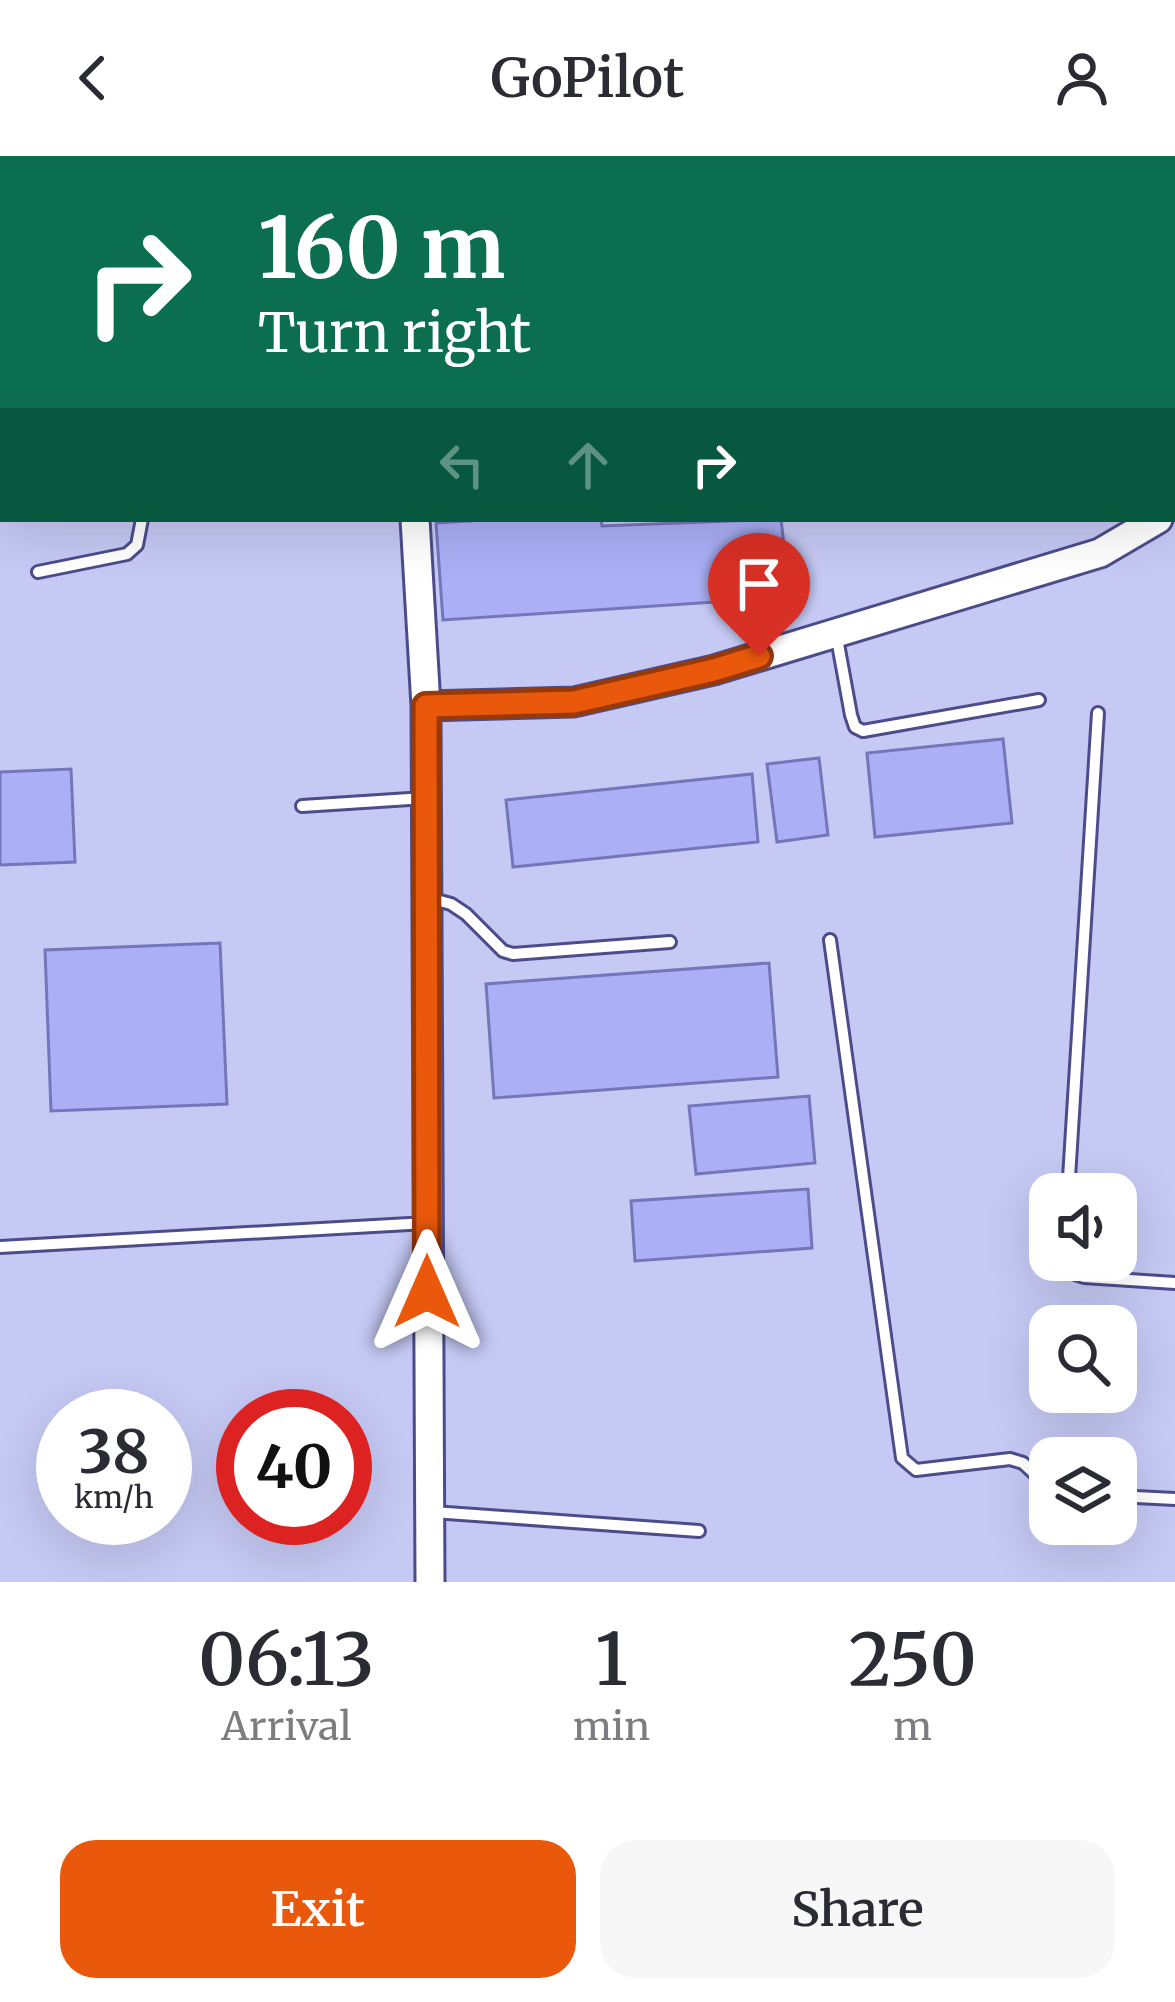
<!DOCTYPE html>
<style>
:root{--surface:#fff;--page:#f7f7f7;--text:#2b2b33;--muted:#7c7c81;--accent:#ea580c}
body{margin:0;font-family:Merriweather,serif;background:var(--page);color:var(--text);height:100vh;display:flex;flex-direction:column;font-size:45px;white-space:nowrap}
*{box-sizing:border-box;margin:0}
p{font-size:39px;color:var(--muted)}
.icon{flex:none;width:66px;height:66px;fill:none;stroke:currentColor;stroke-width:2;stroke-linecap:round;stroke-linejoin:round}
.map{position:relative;height:1426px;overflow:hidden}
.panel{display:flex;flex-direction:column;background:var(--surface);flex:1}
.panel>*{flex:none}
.hud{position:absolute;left:0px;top:0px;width:1176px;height:366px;box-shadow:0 12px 48px #0002;background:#0b6e4f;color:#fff;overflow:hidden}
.controls{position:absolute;left:1029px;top:1017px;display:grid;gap:24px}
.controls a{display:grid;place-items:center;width:108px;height:108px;border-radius:24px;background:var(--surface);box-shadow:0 12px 48px #0002;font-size:60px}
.speed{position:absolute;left:36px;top:1233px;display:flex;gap:24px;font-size:60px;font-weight:700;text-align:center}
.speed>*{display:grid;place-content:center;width:156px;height:156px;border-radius:50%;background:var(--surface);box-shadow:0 12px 48px #0002;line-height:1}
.speed small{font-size:30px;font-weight:400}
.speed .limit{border:18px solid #d22;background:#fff;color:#111}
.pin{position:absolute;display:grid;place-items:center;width:102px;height:102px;color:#fff;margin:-123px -51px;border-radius:50% 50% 50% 0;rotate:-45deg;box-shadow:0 0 12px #0007}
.pin .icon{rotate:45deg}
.me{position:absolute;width:132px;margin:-66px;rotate:0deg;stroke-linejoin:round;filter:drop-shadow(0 0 9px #0008)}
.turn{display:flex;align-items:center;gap:42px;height:252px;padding:0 60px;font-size:54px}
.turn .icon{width:156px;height:156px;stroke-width:2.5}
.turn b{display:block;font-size:84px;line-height:102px}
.lanes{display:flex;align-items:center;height:114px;padding:0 60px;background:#0003;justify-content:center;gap:60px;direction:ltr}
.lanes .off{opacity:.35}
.eta{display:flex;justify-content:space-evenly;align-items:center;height:204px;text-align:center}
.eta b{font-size:72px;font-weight:600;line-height:84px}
.action{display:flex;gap:24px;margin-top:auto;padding:24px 60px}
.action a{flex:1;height:138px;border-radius:36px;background:var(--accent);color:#fff;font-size:48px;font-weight:600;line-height:138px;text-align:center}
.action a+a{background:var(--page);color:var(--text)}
header{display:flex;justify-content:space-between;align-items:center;height:156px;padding:0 60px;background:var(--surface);font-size:54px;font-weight:600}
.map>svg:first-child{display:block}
.building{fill:#abaff6;stroke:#7476b9;stroke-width:3}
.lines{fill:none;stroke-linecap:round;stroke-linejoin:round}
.service-casing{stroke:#4c4c8b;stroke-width:16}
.tertiary-casing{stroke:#4c4c8b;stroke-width:33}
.service{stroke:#fff;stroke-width:10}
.tertiary{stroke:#fff;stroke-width:27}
.route-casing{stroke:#983908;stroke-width:30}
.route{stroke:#ea580c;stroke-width:21}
</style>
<header><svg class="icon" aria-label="back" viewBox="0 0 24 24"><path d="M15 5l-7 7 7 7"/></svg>GoPilot<svg class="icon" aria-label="person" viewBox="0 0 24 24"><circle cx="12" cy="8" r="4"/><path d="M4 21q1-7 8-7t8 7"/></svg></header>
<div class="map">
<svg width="1175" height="1426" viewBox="0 0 1175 1426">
<rect width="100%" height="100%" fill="#c5c9f4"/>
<path class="building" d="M3,76V169H0V77Z
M501,363H601L602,370L781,363L790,441L443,464L436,367Z
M1003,583L1012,667L875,681L867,597Z
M819,602L828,679L777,686L767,608Z
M71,613L75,706L0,709V616Z
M752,618L758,686L513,711L506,644Z
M220,787L227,948L51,955L45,794Z
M769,807L778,921L494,942L486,828Z
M809,940L815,1007L696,1018L689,950Z
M808,1033L812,1092L635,1105L631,1045Z"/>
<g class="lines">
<g class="service-casing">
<path id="service" d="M1097,0L1098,3
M1173,276L1175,284
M38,416L127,398L137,389L142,363
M836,477L851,559L855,571L863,575L1039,544
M302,650L425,642
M429,742L451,748L466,758L503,795L513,798L670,786
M830,784L902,1302L916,1314L1010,1303L1023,1307L1050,1332
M1068,1038L1098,557
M0,1091L427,1067
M1065,1104L1072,1117L1084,1121L1175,1127
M1116,1340L1175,1343
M433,1356L699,1375"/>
</g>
<g class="tertiary-casing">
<path id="tertiary" d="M399,0V3
M415,363L426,550L430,1426
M426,550L574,546L714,514L1100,397L1158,363"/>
</g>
<use href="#service" class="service"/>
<use href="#tertiary" class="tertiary"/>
</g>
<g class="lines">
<g class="route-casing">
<path id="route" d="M427,1136L426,550L574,546L714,514L759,500"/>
</g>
<use href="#route" class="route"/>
</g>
</svg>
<div class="controls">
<a><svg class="icon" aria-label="sound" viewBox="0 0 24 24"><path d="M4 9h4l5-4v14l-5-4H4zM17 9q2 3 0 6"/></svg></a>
<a><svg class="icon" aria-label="search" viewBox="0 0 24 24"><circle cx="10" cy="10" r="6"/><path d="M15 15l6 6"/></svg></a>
<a><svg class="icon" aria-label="layers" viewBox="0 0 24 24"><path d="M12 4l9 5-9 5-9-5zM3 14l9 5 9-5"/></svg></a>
</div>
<div class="speed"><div>38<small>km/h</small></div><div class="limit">40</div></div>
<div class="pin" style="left:759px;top:500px;background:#d93025"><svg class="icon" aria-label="arrive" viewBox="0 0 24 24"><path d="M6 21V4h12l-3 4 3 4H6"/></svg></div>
<svg class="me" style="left:427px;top:1136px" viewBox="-20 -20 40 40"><path d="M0-17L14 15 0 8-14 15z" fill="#ea580c" stroke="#fff" stroke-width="4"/></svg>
<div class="hud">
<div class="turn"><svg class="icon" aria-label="right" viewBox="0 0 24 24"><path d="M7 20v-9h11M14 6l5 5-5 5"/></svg><div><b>160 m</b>Turn right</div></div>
<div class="lanes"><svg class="icon off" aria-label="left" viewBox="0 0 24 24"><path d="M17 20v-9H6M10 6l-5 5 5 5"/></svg><svg class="icon off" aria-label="ahead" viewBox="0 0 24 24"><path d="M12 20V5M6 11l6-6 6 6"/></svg><svg class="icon" aria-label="right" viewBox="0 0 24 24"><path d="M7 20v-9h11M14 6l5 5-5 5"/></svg></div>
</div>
</div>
<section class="panel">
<div class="eta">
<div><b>06:13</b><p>Arrival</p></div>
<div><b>1</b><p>min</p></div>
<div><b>250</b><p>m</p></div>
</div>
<div class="action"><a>Exit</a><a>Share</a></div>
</section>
